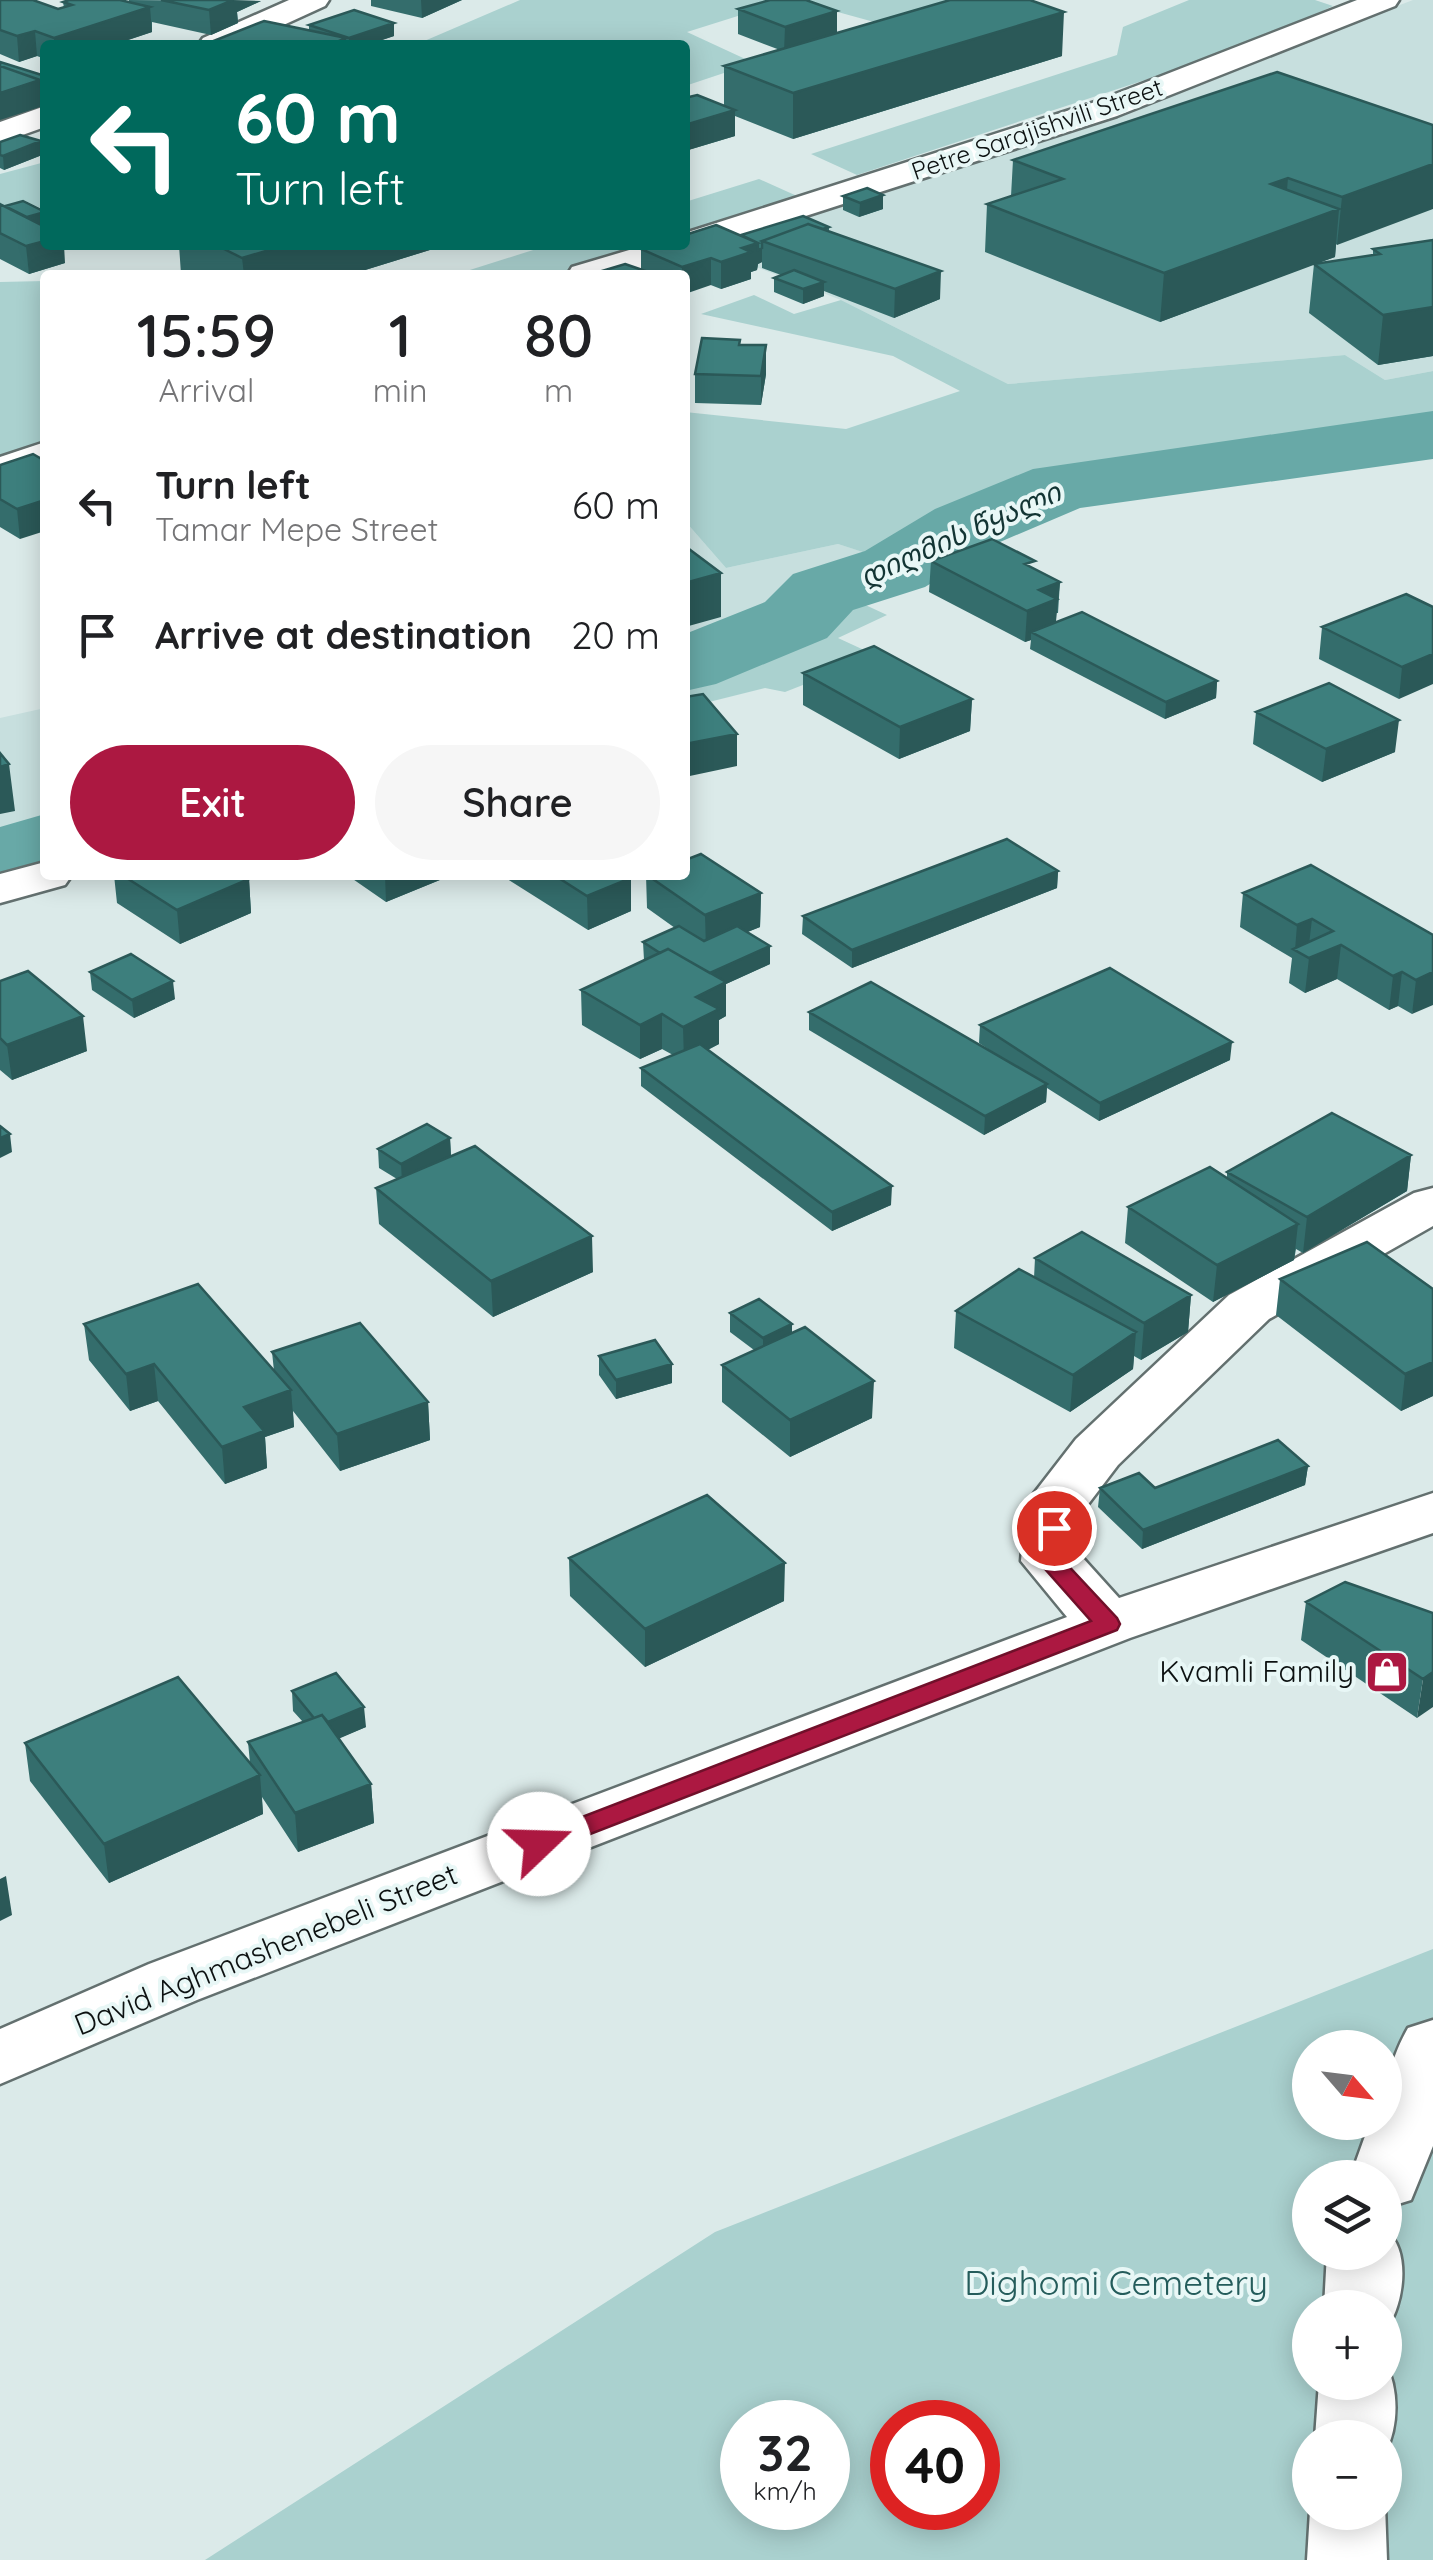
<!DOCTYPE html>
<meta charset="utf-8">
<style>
:root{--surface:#fff;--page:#f6f6f6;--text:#202124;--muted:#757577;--accent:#ac1841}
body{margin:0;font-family:Quicksand,"Noto Sans Georgian",sans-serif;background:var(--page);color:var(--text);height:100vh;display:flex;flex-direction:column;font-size:38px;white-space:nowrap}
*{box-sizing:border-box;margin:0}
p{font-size:32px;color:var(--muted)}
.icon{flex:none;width:55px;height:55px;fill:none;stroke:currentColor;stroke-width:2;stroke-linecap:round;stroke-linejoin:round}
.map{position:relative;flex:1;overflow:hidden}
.panel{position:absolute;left:40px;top:270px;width:650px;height:610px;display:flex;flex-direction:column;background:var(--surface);border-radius:10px;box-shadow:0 5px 25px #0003}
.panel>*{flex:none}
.banner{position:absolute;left:40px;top:40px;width:650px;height:210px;border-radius:10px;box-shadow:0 5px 25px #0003;background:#00695c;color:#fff;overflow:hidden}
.needle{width:65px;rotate:118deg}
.tools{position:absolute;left:1292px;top:2030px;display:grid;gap:20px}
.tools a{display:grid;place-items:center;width:110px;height:110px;border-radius:50%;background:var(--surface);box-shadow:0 5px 25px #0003;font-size:50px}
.speed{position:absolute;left:720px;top:2400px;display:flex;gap:20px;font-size:50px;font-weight:700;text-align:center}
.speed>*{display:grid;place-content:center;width:130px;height:130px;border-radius:50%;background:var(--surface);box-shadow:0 5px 25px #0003;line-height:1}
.speed small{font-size:25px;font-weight:400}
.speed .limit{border:15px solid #d22;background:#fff;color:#111}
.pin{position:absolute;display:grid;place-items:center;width:85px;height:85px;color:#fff;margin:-42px;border:5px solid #fff;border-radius:50%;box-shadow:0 2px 10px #0007}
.me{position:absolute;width:110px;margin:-55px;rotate:69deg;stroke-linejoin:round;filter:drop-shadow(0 0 8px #0008)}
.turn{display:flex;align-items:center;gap:35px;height:210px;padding:0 30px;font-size:45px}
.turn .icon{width:130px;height:130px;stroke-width:2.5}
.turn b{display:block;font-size:70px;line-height:85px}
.eta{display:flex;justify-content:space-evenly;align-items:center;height:170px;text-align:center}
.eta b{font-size:60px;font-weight:600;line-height:70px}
.action{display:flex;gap:20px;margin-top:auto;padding:20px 30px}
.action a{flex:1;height:115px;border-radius:60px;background:var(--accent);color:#fff;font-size:40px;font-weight:600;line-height:115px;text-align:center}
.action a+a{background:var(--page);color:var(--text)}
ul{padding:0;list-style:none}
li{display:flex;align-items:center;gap:30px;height:130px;padding:0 30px}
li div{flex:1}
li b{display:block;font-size:38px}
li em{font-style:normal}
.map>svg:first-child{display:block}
.built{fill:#c7dfde}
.green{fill:#aad1cf;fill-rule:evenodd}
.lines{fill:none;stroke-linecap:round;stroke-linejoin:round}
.river{fill:#68a9a7;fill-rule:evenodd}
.minor-casing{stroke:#63706f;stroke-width:5}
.minor{fill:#fff;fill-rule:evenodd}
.wall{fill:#346d6c}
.shaded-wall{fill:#2b5958}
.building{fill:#3d7f7d;stroke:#2b5958;stroke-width:2.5}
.route{fill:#ac1841;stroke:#70102a;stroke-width:2.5}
.labels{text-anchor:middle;stroke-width:8;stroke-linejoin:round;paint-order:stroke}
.far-street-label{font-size:25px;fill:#0c1111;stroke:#e8f7f6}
.far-water-label{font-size:28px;font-style:italic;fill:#123433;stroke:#e8f7f6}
.poi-label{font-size:30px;fill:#0c1111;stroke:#e8f7f6;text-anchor:end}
.street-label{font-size:30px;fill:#0c1111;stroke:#e8f7f6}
.near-park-label{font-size:35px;fill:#245c5b;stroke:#e8f7f6}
</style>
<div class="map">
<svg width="1433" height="2560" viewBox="0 0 1433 2560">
<rect width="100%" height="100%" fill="#dbeae9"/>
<path class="built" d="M1413,0H1433V371L1385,380L1345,355L1008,384L841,300L705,247L1133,107Z
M685,521L726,568L838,544L870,554L743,627L685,643Z
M45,708V816L0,828V718Z"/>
<path class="green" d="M520,0H789L687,32L754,63L685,86V45H415Z
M794,0H961L896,28Z
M1189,0H1315L1333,6L1248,46L857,175L811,154L1117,55L1123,27Z
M45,162V210L25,201L0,209V174Z
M759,179L797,196L685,232V202Z
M549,245H646L554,275H454Z
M45,281V442L0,457V282Z
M754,295L794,314L841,300L1008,384L1345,355L1385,380L1433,371V448L1236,475L1196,490L1156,481L1076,494L984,528L896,585L859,602L887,615L838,638L877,656L785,692L765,688L685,708V643L743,627L869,554L838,544L726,568L685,521V412L846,429L960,391L893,356L701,314Z
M45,816V867L0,880V828Z
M1433,1949V2560H205L715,2232ZM1310,2048H1385V2122H1310ZM1310,2178H1385V2252H1310ZM1310,2308H1385V2382H1310ZM742,2422H828V2508H742ZM892,2422H978V2508H892ZM1310,2438H1385V2512H1310Z"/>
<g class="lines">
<path class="river" d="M1433,411V459L1080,508L993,545L925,587L853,610L827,638L716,684L685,691V634L765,602L793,574L865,551L935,509L1033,469Z
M45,814L46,875L0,888V827Z"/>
<g class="minor-casing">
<path id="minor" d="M289,0H329L325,6L240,45H198L203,38Z
M1357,0H1399L1395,6L1117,116L622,275H567L572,267L646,245H685V233L1095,102Z
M45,106V127L0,143V122Z
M45,442V467L0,482V457Z
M45,862V875H72L65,885L0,903V874Z
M1433,1188V1226L1269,1319L1118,1465L1086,1507L1082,1557L1119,1598L1433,1493V1533L1130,1638L197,2000L0,2084V2029L149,1964L1067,1617L1021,1561L1026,1505L1035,1492L1076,1439L1229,1295L1414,1193Z
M1433,2020V2146L1411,2200L1385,2208V2178H1350L1370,2122H1385C1385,2086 1390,2060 1408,2028Z
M1385,2230C1412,2248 1404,2308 1385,2330V2308H1324L1327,2252H1385Z
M1385,2362C1399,2389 1399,2426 1385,2453V2438H1315L1319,2382H1385Z
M1385,2505L1387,2560H1307L1310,2511L1385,2512Z"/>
</g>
<use href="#minor" class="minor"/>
</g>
<path class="wall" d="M0,0L58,9L64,8L63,2H129V0L261,1L237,12L238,23L211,35L152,22V32L113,45H45V59L37,56L19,62L0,54Z
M371,0H462L422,18L371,6Z
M738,9L837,33L1062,56L793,139L735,116V136L685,151V98L724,105V66L780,50L738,34Z
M394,23V36L367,45H217L216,40L309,31V25Z
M1433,125L1337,245L1336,244L1335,257L1314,264L1373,255V249L1433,240V356L1378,365L1309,313L1314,264L1160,322L985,252L987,204L1011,196L1013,160Z
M41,141L42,155L4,170L0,168V142Z
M883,195V209L859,217L843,210V196Z
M0,204L45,245L65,263L29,274L0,259Z
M829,227V231L940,299L894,318L824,291V296L803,304L774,292V278L781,275L762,268V262L758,264L757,270L751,272V279L721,289L685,275H592L641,269V249L741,235Z
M179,245H446L349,275H183L181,274Z
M740,340V345H766V374L761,405L695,403V374Z
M33,454L20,539L0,527V465Z
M931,561L1035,569L1060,582L1058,613H1056V623L1217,681L1216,698L1165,719L1030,649L1031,640L1025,642L929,592Z
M1433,607L1399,699L1319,659L1322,627Z
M803,673L972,699L970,731L899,759L803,705Z
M1256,712L1395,752L1322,782L1253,744Z
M1058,871L1057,888L852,968L802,934L803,916Z
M114,875H242L249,879L251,913L180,944L117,903Z
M347,875H452L386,902Z
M501,875H627L631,911L588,930Z
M646,875L761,893L760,927L747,932L770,946V964L726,984V1016L719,1020V1044L708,1050L891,1205L832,1231L641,1086V1068L673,1055L662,1049L640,1059L582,1025L581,990L644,960L643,942L675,928L647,908Z
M1243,893L1433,935L1412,1014L1398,1006L1389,1010L1337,979L1305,993L1289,983L1292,958L1240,927Z
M90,972L175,999L134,1018L92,990Z
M0,981L87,1051L12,1080L0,1070Z
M809,1012L991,1051L979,1043L980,1025L1230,1060L1099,1121L1047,1088L1046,1102L984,1135L809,1030Z
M450,1138L451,1156L593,1272L493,1317L379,1224L376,1188L397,1179L379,1168L378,1149Z
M1411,1155L1407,1191L1303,1253L1296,1249L1294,1260L1213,1302L1125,1243L1128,1207L1227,1178V1172Z
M1035,1258L1191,1295L1188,1332L1141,1360L1134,1356L1133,1369L1070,1412L954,1348L956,1311L1034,1278Z
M1280,1279L1433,1289V1396L1401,1411L1276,1315Z
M730,1313L792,1324V1333L872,1418L790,1457L722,1402V1365L754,1350L730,1332Z
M84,1324L274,1371L272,1352L428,1402L430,1440L340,1471L293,1411L294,1427L265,1437L267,1468L225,1484L158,1401L130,1411L89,1360Z
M599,1356L672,1364V1383L616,1399L599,1375Z
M1308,1466L1305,1485L1142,1549L1098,1507L1100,1488H1155Z
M569,1558L784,1601L645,1667L570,1596Z
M1306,1602L1433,1613L1417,1718L1301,1640Z
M292,1691L366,1727L339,1738L371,1784L374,1823L298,1852L262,1797L263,1814L109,1883L30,1781L25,1743L250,1763L248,1742L303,1722L293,1711Z"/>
<path class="shaded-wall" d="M233,0L261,1L237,12L238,23L211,35L209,10Z
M421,0H462L422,18Z
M150,7L152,32L113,45H54V38Z
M837,11V36L784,52L785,27Z
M1064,12L1062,56L793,139V93Z
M394,23V36L367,45H349V38Z
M35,31L37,56L19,62L17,36Z
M346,38V45H330Z
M40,80L43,106L0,120V93Z
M735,110V136L685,151V125Z
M41,141L42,155L4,170L3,156Z
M1433,164V209L1337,245L1342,197Z
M1288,178L1284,225L1271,184Z
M883,195V209L859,217L860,203Z
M1339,209L1335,257L1160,322L1164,273Z
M45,212V227L11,222Z
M45,241V245H64L65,263L29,274L26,246Z
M758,243L762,248V262L758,264L757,270L751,272V279L721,289V262L742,248Z
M286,245H446L349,275H244L242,258Z
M711,258V285L685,294V275H682V267Z
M941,271L940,299L894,318L895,289Z
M824,282V296L803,304V289Z
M1433,307V356L1378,365L1383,315Z
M766,345V374L761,405V376Z
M45,500V531L20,539L17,509Z
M721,573V617L685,627V583Z
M1060,582L1055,631L1031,632V640L1025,642L1027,611L1039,590Z
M1433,654V684L1399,699L1402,667Z
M1217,681L1216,698L1165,719L1166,702Z
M972,699L970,731L899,759L900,727Z
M1399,720L1395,752L1322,782L1326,749Z
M737,734V766L685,777V744Z
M9,764L15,811L0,814V767Z
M1058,871L1057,888L852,968V950Z
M385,875H452L386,902Z
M631,878V911L588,930L587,896Z
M249,879L251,913L180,944L177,910Z
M761,893L760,927L706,949L705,915Z
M1312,919L1308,953L1295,950L1297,925Z
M1341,945L1337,979L1305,993L1309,958Z
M770,946V964L726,984V1016L719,1020V1044L684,1061L683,1027L696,997L701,978Z
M1402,972L1398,1006L1389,1010L1393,976Z
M1433,972V1005L1412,1014L1416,980Z
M173,981L175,999L134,1018L132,1000Z
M662,1014V1049L640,1059V1025Z
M83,1016L87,1051L12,1080L7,1045Z
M1232,1042L1230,1060L1099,1121L1100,1103Z
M1047,1084L1046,1102L984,1135L985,1116Z
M10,1134L12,1152L0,1158V1138Z
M450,1138L451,1157L402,1182L401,1164Z
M1411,1155L1407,1191L1303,1253L1307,1217Z
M892,1186L891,1205L832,1231V1212Z
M1298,1224L1294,1260L1213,1302L1217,1265Z
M592,1236L593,1272L493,1317L491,1281Z
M1191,1295L1188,1332L1141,1360L1144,1323Z
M792,1324V1343L763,1357V1338Z
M1136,1332L1133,1369L1070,1412L1073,1375Z
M1433,1362V1396L1401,1411L1405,1374Z
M154,1364L158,1401L130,1411L126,1374Z
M672,1364V1383L616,1399V1380Z
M874,1381L872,1418L790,1457V1420Z
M291,1390L294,1427L265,1437L267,1468L225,1484L222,1447L244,1407Z
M428,1402L430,1440L340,1471L337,1434Z
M1308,1466L1305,1485L1142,1549L1143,1530Z
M785,1563L784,1601L645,1667V1629Z
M1433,1672V1707L1417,1718L1423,1679Z
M364,1707L366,1727L322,1746L320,1726Z
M260,1775L263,1814L109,1883L104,1844Z
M371,1784L374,1823L298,1852L295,1813Z
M6,1876L12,1915L0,1921V1879Z"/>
<path class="building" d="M0,0H33L58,9L72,5L63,2L69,0H120L150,7L54,38L35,31L17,36L0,30Z
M161,0H233L209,10Z
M770,0H806L837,11L785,27L738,9Z
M950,0H1030L1064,12L793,93L724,66Z
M354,10L394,23L349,38L309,25Z
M264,21L346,38L330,45H236L216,40Z
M0,62L45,76V93L42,92L40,80L0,66Z
M0,66L40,80L0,93Z
M1277,72L1433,125V164L1342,197L1288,178L1271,184L1339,209L1164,273L987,204L1063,179L1013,160Z
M697,95L735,110L685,125V98Z
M20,135L41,141L3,156L0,155V142Z
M867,188L883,195L860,203L843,196Z
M23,201L45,212L27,217L5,206Z
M0,204L45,227V241L26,246L0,233Z
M803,216L829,227L823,229L808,224L762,241V248L758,250V243L741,235Z
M808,224L941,271L895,289L762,241Z
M716,225L758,243L742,248L751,252L721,262L711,258L682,267L641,249L654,245H685V235Z
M1433,240V307L1383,315L1314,264L1380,254L1373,249Z
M216,245H286L242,258Z
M625,264L657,275L592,274Z
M794,270L824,282L803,289L774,278Z
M702,338L740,340L739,345H766L761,376L695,374Z
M33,454L45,461V500L17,509L0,499V465Z
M992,539L1035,561L1025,564L1060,582L1039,590L1057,599L1027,611L931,561Z
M685,546L721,573L685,583Z
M1406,594L1433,607V654L1402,667L1322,627Z
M1082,612L1217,681L1166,702L1031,632Z
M874,646L972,699L900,727L803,673Z
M1329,683L1399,720L1326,749L1256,712Z
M703,694L737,734L685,744V697Z
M0,753L9,764L0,767Z
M1007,839L1058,871L852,950L803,916Z
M701,854L761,893L705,915L647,875H685V860Z
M1311,865L1433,935V972L1416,980L1402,972L1393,976L1341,945L1309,958L1293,949L1333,931L1312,919L1297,925L1243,893Z
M122,875H242L249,879L177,910Z
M554,875H627L631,878L587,896Z
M679,926L704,941L737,926L770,946L710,973L668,949L660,953L643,942Z
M668,949L726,982L696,997L719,1009L683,1027L662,1014L640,1025L581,990Z
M131,954L173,981L132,1000L90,972Z
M1110,968L1232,1042L1100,1103L980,1025Z
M28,971L83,1016L7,1045L0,1038V981Z
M871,982L1047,1084L985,1116L809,1012Z
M700,1044L892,1186L832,1212L641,1068Z
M1332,1113L1411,1155L1307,1217L1227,1172Z
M427,1124L450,1138L401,1164L378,1149Z
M0,1126L10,1134L0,1138Z
M475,1146L592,1236L491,1281L376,1188Z
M1210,1167L1298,1224L1217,1265L1128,1207Z
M1082,1232L1191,1295L1144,1323L1035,1258Z
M1367,1242L1433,1289V1362L1405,1374L1280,1279Z
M1019,1269L1136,1332L1073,1375L956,1311Z
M198,1284L291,1390L244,1407L264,1431L222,1447L154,1364L126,1374L84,1324Z
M759,1299L792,1324L763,1338L730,1313Z
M360,1323L428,1402L337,1434L272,1352Z
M805,1327L874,1381L790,1420L722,1365Z
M655,1340L672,1364L616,1380L599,1356Z
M1278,1440L1308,1466L1143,1530L1100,1488L1139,1473L1155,1488Z
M707,1495L785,1563L645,1629L569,1558Z
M1345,1582L1433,1613V1672L1423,1679L1306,1602Z
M336,1673L364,1707L328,1722L322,1715L314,1718L292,1691Z
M178,1677L260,1775L104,1844L25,1743Z
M322,1715L371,1784L295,1813L248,1742Z"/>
<path class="route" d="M1054,1520L1067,1528L1063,1560L1117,1618L1120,1624L1117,1630L549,1850H530L526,1844L530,1837L1091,1621L1038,1561L1042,1528Z"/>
<defs>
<g id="shop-square" transform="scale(2.25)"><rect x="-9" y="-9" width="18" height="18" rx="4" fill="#ac1841" stroke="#e8f7f6"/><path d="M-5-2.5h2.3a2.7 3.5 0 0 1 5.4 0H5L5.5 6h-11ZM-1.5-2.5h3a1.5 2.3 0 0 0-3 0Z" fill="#fff"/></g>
</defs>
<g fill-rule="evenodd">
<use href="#shop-square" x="1387" y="1672"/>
</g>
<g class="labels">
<g class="far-street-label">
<text transform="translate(1037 129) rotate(-19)" y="9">Petre Sarajishvili Street</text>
</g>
<g class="far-water-label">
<text transform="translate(960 534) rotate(-24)" y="10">დიღმის წყალი</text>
</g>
<g class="poi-label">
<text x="1354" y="1682">Kvamli Family</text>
</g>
<g class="street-label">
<text transform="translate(266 1950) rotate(-22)" y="10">David Aghmashenebeli Street</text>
</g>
<g class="near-park-label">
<text x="1116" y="2295">Dighomi Cemetery</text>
</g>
</g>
</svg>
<div class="tools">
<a><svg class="needle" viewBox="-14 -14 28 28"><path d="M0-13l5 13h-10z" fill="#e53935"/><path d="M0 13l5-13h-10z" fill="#757577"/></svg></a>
<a><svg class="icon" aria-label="layers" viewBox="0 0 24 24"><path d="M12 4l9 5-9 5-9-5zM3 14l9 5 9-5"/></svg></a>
<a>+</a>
<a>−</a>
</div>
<div class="speed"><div>32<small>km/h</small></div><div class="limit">40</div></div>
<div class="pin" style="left:1054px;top:1528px;background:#d93025"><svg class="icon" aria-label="arrive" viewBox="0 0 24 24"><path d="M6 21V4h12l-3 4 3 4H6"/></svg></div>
<svg class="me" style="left:539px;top:1844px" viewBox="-20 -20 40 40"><circle r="19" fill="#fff"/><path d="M0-13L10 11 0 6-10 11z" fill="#ac1841"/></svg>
<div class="banner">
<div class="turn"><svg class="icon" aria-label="left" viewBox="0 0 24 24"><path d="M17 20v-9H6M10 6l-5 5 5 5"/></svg><div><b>60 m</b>Turn left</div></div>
</div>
<section class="panel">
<div class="eta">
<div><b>15:59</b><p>Arrival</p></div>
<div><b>1</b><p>min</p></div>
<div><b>80</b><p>m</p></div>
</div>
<ul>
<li><svg class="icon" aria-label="left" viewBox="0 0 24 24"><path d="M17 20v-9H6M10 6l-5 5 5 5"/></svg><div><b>Turn left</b><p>Tamar Mepe Street</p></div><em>60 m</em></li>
<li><svg class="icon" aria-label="arrive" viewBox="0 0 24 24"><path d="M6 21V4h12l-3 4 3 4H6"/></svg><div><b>Arrive at destination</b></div><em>20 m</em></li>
</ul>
<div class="action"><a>Exit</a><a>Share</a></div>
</section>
</div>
